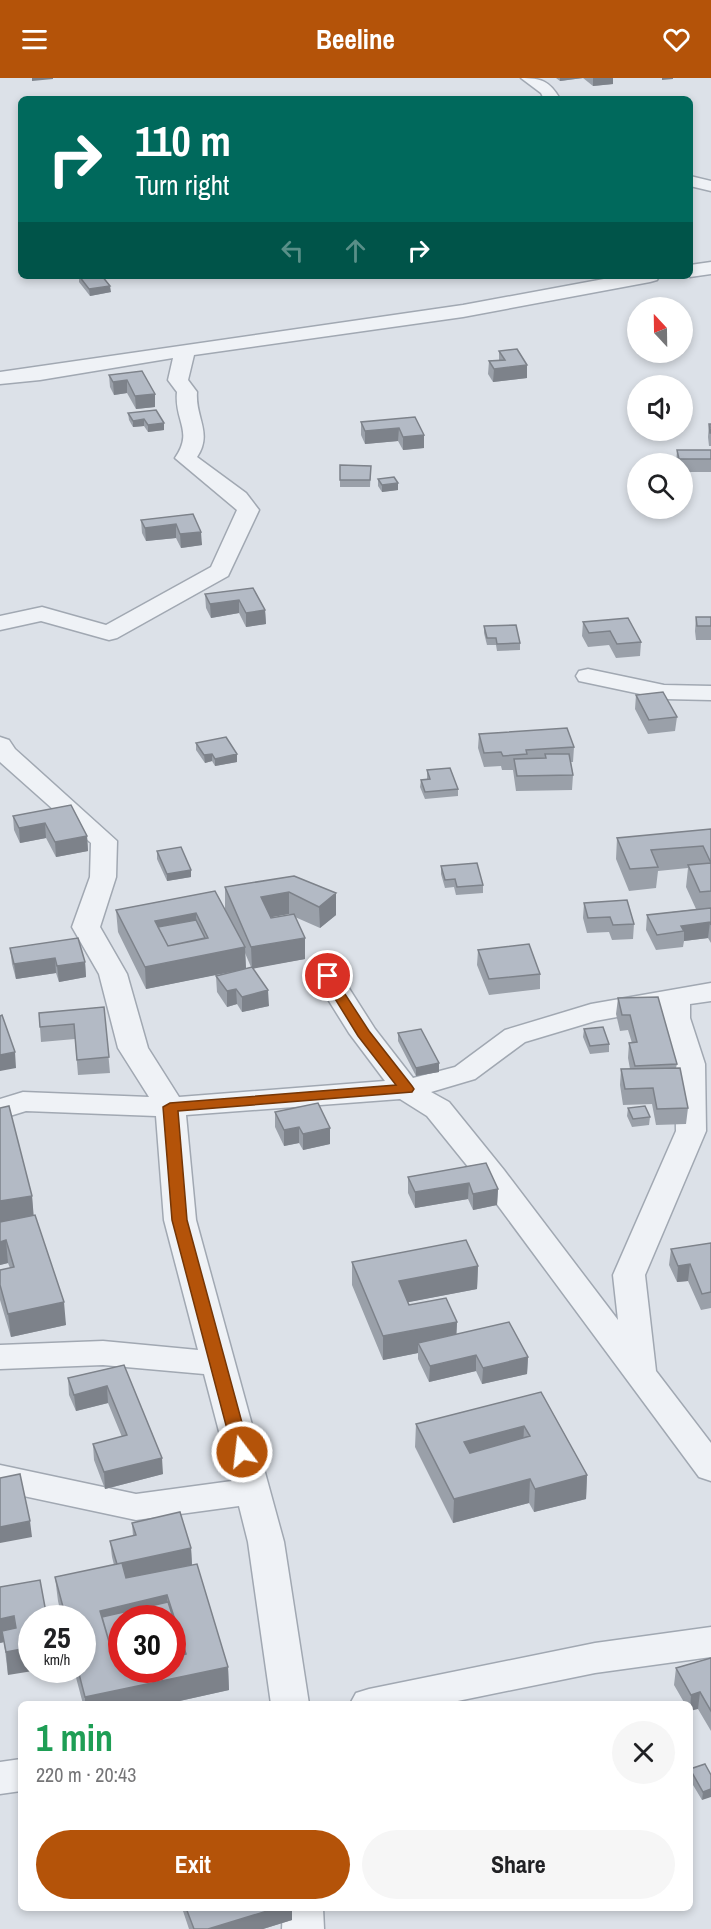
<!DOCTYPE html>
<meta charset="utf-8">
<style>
:root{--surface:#fff;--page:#f6f6f6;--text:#202124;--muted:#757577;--accent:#b45309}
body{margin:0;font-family:"Archivo Narrow",sans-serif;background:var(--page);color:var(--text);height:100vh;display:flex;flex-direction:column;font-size:22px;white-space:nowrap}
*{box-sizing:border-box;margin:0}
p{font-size:20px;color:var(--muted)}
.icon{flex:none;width:33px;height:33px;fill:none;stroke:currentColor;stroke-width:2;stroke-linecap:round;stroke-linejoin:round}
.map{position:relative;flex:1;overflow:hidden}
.side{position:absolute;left:18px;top:1623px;width:675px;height:210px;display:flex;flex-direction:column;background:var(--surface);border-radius:9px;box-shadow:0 3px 9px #0003}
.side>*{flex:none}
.guide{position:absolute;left:18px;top:18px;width:675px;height:183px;border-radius:9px;box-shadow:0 3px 9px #0003;background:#00695c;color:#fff;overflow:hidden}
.needle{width:39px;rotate:338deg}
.fabs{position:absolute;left:627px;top:219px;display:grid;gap:12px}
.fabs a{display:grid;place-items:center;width:66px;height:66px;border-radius:50%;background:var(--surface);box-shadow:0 3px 9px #0003;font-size:30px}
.speed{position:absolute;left:18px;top:1527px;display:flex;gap:12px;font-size:30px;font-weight:700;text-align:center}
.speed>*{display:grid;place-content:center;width:78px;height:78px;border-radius:50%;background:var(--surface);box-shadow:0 3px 9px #0003;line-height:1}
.speed small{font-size:15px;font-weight:400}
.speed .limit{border:9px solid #d22;background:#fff;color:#111}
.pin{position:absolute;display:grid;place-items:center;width:51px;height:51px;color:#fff;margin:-26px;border:3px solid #fff;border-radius:50%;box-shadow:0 2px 6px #0007}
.me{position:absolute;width:66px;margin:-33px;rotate:345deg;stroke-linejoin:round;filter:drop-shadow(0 0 4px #0008)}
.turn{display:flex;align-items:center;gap:21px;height:126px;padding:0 18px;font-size:27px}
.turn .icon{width:78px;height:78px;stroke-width:2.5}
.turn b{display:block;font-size:42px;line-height:51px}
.lanes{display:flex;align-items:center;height:57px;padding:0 18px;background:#0003;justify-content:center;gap:30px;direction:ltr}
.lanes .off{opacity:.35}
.round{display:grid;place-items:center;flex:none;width:63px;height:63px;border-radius:32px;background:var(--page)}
.overview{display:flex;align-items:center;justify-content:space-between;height:102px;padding:0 18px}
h1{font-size:36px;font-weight:800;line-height:45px;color:#1e9e55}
.cta{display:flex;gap:12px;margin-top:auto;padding:12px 18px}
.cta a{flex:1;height:69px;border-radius:36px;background:var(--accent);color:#fff;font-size:24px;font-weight:800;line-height:69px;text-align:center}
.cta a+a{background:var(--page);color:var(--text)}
header{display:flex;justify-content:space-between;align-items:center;height:78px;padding:0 18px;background:var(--accent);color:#fff;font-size:27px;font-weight:800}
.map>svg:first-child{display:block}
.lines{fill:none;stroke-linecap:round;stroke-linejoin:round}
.minor-casing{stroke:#a1a8b2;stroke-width:3}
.minor{fill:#eff2f6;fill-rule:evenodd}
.wall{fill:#9aa0a9;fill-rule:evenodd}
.shaded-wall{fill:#7d828a}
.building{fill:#b3bac5;stroke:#7d828a;stroke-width:1.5;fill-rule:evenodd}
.route{fill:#b45309;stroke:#753606;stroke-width:1.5}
</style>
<header><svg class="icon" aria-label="menu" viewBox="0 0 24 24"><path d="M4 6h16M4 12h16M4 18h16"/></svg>Beeline<svg class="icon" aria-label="heart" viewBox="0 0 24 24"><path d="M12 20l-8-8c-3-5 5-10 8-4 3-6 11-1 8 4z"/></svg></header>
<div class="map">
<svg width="711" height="1851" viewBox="0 0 711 1851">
<rect width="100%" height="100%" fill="#dce1e8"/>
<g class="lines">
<g class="minor-casing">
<path id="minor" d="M521,0C541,0 550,3 560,21H544L541,15Z
M690,98L711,103V113L690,108Z
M711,184V196L690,199L688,198H690V187Z
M620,198H659L657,202L650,204L463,239L194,277L188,302L197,314C195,340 213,355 197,379L246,415L259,432L228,498L117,560L109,562L41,543L0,552V538L42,529L106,547L211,489L237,432L175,380C194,353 174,343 177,314L168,302L173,280L40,302L0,306V294L463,227Z
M588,591L664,607L711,608V622L664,621L579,603L576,598L579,593Z
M0,659L9,662L15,671L117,763L116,799L100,849L127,896L148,970L179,1019L385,1003L349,955L314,899L318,893L328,891L338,893L375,951L413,1000L455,989L505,952L591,926L711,905V923L690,926V940L705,986L706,1053L645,1197L656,1293L711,1365V1403L699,1399L482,1106L427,1038L400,1021L186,1037L196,1142L284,1464L309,1626H271L248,1464L239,1428L136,1442L0,1413V1387L136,1416L232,1403L204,1296L103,1287L0,1291V1267L103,1263L198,1272L164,1142L156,1038L26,1033L0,1041V1021L23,1014L149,1019L118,970L99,896L72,849L90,799L91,765L0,684ZM661,931L662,940L675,986L676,1053L613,1197L618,1242L504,1092L449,1024L431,1014L475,1001L525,964L595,943Z
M711,1549V1579L595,1595L443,1626H350L356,1615L369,1611L595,1565Z
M21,1681V1713L0,1716V1684Z
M283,1830H323L324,1851H282Z"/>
</g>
<use href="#minor" class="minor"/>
</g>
<path class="wall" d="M556,0H613V6L593,8L583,0L560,3Z
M79,198L111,214L90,218L79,204Z
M499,273L527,287V300L493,304L488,296L489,283L499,282Z
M142,293L155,316V329L136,331L127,315L114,317L110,309L109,297Z
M128,335L164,345V352L148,354L144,348L133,349L129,342Z
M415,339L424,357V370L403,372L398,363L365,366L361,357V344Z
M709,346H711V368H709L708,359Z
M677,372H711V394H682V386H676Z
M340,387L371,388L370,409H340Z
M378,401L398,405V412L382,414L378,408Z
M193,436L202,467L181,470L176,460L146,463L142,455L141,442Z
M253,510L265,532L266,546L246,549L239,535L211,540L206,530L205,516Z
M696,539H711V562H696L695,553Z
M583,544L641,564L640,578L616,580L609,567L588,569L582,558Z
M484,548L520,565V572L497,573L496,567H487L484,555Z
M636,617L677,639L675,653L648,656L635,631Z
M479,656L574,669L573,684H571L573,697L572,712L516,713L513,692H502L501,688L484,689L478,670Z
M196,665L237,676V684L215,688L212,683L205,685L196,672Z
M427,692L458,711V718L425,721L420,709L421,702L427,701Z
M71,727L87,758L88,773L56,779L46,760L20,765L14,752L13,738Z
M711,751V865L708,860L684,863L683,869L656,872L646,852L647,837L696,831L686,809L688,790L658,793L656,810L629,813L616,781L617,760Z
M157,773L191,792V799L167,803L157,781Z
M441,788L483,807V815L456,817L454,809L445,810L441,796Z
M294,798L336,837L320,850L295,839L305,881L253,890L269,928L242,934L237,926L227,929L217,914L216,898L239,892L146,911L118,854L116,832L215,813L230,841L225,831V809ZM289,836L291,837L271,840L270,839ZM245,875L251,889L246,891Z
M584,825L634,846L633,861L612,862L609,854L587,855L583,840Z
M10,870L85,884L86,899L59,904L56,895L16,901L12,886Z
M478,872L540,896V911L489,917L477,887Z
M618,920L677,986L676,990L688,1030L686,1046L656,1047L652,1026L623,1027L620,1007L621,991H630L628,980L629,965H632L628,952L620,953L616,936Z
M104,929L110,995L78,997L75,961L41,964L39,935Z
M584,951L609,966V974L590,976L583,959Z
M398,955L439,994L416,998L398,963Z
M0,1030L32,1118L33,1137L66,1247L11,1259L0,1222V1192L10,1190L8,1185L0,1187Z
M628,1030L650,1039L649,1047L632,1049L627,1038Z
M275,1034L330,1050V1066L303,1072L299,1065L284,1068L275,1049Z
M486,1085L498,1111L497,1127L473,1132L468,1121L415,1130L408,1115V1099Z
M711,1165V1230L701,1232L688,1203L677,1204L669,1187L671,1171Z
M352,1184L478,1188L477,1211L408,1224L409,1227L457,1244L456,1256L528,1279L527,1296L482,1306L476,1293L429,1304L418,1281V1275L383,1282L352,1207Z
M124,1287L163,1396L105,1411L94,1382L93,1366L122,1359L108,1325L76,1333L69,1317L68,1300Z
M541,1314L587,1397L586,1421L534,1434L529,1425L453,1445L415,1369L416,1346Z
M132,1445L191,1470L192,1487L228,1589L229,1612L166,1626H83L74,1592H82V1540H62L58,1523L55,1499L114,1487L112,1479L110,1463L133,1458Z
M40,1502L8,1597L4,1564L0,1565Z
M711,1580V1653L698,1631L690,1626H685L674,1607L676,1590Z
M690,1691L711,1697L702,1722L690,1702Z
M182,1830H292V1842L263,1851H189Z"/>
<path class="shaded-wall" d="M32,0H53V1L32,3Z
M560,0H583L560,3Z
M593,0H613V6L593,8Z
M662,0H673V1L662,2Z
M110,208L111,214L90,218L89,211Z
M527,287V300L493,304L494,291Z
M127,302V315L114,317L113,304Z
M155,316V329L136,331L135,318Z
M144,341V348L133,349V343Z
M164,345V352L148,354V347Z
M399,350L398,363L365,366V353Z
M424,357V370L403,372V359Z
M398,405V412L382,414V407Z
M176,446V460L146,463L145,450Z
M201,454L202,467L181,470L180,456Z
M239,522V535L211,540L210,526Z
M265,532L266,546L246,549V535Z
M212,676V683L205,685L204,677Z
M237,676V684L215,688V681Z
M45,745L46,760L20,765L19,750Z
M87,758L88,773L56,779L55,764Z
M191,792V799L167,803V796Z
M289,814V836L262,841L261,819Z
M336,815V837L320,850L319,829Z
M196,835L197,857L163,864L155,843Z
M710,844L708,860L684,863V853L681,848Z
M305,860V881L252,891L251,869Z
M245,869L246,891L146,911L145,889Z
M55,880L56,895L16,901L14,886Z
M85,884L86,899L59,904L57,888Z
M236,911L237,926L227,929V913Z
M268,912L269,928L242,934V919Z
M15,974L16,990L0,993V977Z
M439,985V994L416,998V990Z
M299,1049V1065L284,1068V1052Z
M330,1050V1066L303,1072V1056Z
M469,1105L468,1121L415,1130V1114Z
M498,1111L497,1127L473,1132V1116Z
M32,1118L34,1141L0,1147V1123Z
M6,1162L8,1185L0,1187V1164Z
M690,1186L688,1203L677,1204L678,1188Z
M478,1188L477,1211L399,1226V1203Z
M64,1224L66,1247L11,1259L8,1236Z
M457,1244L456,1267L418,1265V1275L383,1282V1258Z
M476,1277V1293L429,1304L430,1288Z
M528,1279L527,1296L482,1306L483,1290Z
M107,1308L108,1325L76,1333L74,1317Z
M524,1348L523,1372L467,1387L464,1364Z
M162,1380L163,1396L105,1411L104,1394Z
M587,1397L586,1421L534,1434L535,1411Z
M530,1401L529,1425L453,1445L454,1421Z
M30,1443L32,1459L0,1465V1449Z
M191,1470L192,1487L118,1502L117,1486Z
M167,1517L169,1540H100V1533Z
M14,1538L17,1562L2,1553L4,1564L0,1565V1541Z
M32,1569V1592H39L8,1597L6,1574Z
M228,1589L229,1612L166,1626H85V1619Z
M700,1614L698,1631L690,1633L691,1617Z
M711,1711V1719L702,1722L703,1714Z
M277,1830H292V1842L263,1851H208Z"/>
<path class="building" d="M79,198H102L110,208L89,211Z
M517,271L527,287L494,291L489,283L505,282L499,273Z
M142,293L155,316L135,318L127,302L113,304L109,297Z
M156,332L164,345L148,347L144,341L133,343L128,335Z
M415,339L424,357L403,359L399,350L365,353L361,344Z
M709,346H711V355H710Z
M677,372H711V381H679Z
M340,387L371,388L370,402H340Z
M394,399L398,405L382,407L378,401Z
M193,436L201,454L180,456L176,446L145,450L141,442Z
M253,510L265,532L246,535L239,522L210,526L205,516Z
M696,539H711V548H697Z
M628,540L641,564L617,566L610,553L589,555L583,544Z
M516,547L520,565L497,566L496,560H487L484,548Z
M663,614L677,639L649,642L636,617Z
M567,650L574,669L526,672L527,676L503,678L501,674L484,675L479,656Z
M226,659L237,676L215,681L212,676L204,677L196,665Z
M545,676H569L573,697L517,698L514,681L546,680Z
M450,690L458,711L425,714L421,702L430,701L427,692Z
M71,727L87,758L55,764L45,745L19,750L13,738Z
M711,751V813L700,814L688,787L711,785L703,768L651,772L658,789L630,791L617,760Z
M181,769L191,792L167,796L157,773Z
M477,785L483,807L457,809L455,801L445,802L441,788Z
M294,798L336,815L319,829L289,814L261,819L271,840L294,836L305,860L251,869L225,809Z
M215,813L245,869L145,889L116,832ZM196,835L208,860L168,868L155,843Z
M627,822L634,846L613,847L610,839L588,840L584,825Z
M711,830V847L710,844L681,848L684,853L657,857L647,837Z
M196,842L205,860L168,868L158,849Z
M78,860L85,884L57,888L55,880L14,886L10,870Z
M529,866L540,896L489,901L478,872Z
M252,889L268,912L242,919L236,911L227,913L216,898Z
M658,919L677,986L635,988L629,965L637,964L630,937H622L618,920Z
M104,929L109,979L77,982L74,946L40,949L39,935Z
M2,937L15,974L0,977V938Z
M603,949L609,966L590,968L584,951Z
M421,951L439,985L416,990L398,955Z
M680,990L688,1030L657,1031L653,1010L625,1011L621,991Z
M318,1025L330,1050L303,1056L299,1049L284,1052L275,1034Z
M9,1028L32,1118L0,1123V1030Z
M645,1028L650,1039L633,1041L628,1030Z
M486,1085L498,1111L473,1116L469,1105L415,1114L408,1099Z
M35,1137L64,1224L8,1236L0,1207V1192L14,1189L6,1162L0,1164V1144Z
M466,1162L478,1188L399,1203L409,1227L446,1220L457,1244L383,1258L352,1184Z
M711,1165V1214L702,1216L690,1186L678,1188L671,1171Z
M509,1244L528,1279L483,1290L476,1277L430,1288L418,1265Z
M124,1287L162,1380L104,1394L93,1366L127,1357L107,1308L74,1317L68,1300Z
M541,1314L587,1397L535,1411L530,1401L454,1421L416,1346ZM524,1348L530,1358L470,1375L464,1364Z
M20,1396L30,1443L0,1449V1400Z
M180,1434L191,1470L117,1486L110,1463L136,1457L132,1445Z
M122,1485L126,1500L197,1486L228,1589L85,1619L78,1592H82V1540H66L55,1499ZM167,1517L186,1576L175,1579L172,1572V1592H122V1564L110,1567L100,1533Z
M40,1502L47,1540H32V1569L6,1574L2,1553L16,1550L14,1538L0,1541V1509Z
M168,1524L185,1576L175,1579L172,1572V1540H122V1564L110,1567L102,1539Z
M711,1580V1633L700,1614L691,1617L676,1590Z
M705,1686L711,1697V1711L703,1714L690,1691Z
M186,1830H277L208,1851H194Z"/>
<path class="route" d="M328,894L332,896L369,953L412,1008L414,1011L412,1014L178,1033L187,1142L250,1374L247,1378H236L233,1374L172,1142L163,1029L170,1025L396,1007L358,958L321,898Z"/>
</svg>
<div class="fabs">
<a><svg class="needle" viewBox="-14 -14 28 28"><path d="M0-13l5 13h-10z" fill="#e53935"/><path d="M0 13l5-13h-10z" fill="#757577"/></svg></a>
<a><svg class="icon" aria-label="sound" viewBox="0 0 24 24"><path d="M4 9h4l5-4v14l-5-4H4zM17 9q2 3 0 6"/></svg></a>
<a><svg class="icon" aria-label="search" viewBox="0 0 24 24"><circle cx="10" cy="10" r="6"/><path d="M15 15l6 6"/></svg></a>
</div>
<div class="speed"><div>25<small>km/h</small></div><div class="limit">30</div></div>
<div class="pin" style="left:328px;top:898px;background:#d93025"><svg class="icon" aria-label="arrive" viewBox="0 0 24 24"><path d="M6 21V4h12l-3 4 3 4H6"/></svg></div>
<svg class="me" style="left:242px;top:1374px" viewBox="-20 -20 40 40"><circle r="17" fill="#b45309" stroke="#fff" stroke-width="3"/><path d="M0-11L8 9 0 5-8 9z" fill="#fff"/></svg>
<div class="guide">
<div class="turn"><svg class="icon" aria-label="right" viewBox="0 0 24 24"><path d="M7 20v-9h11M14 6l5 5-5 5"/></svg><div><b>110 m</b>Turn right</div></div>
<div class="lanes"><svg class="icon off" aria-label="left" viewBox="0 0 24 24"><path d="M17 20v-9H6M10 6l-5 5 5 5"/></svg><svg class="icon off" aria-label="ahead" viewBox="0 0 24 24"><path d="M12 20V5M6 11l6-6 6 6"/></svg><svg class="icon" aria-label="right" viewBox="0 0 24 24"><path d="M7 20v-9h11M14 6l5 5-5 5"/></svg></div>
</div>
<section class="side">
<div class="overview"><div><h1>1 min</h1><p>220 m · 20:43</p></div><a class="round"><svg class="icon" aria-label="close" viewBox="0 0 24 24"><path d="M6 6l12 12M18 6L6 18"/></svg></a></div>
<div class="cta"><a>Exit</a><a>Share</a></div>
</section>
</div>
